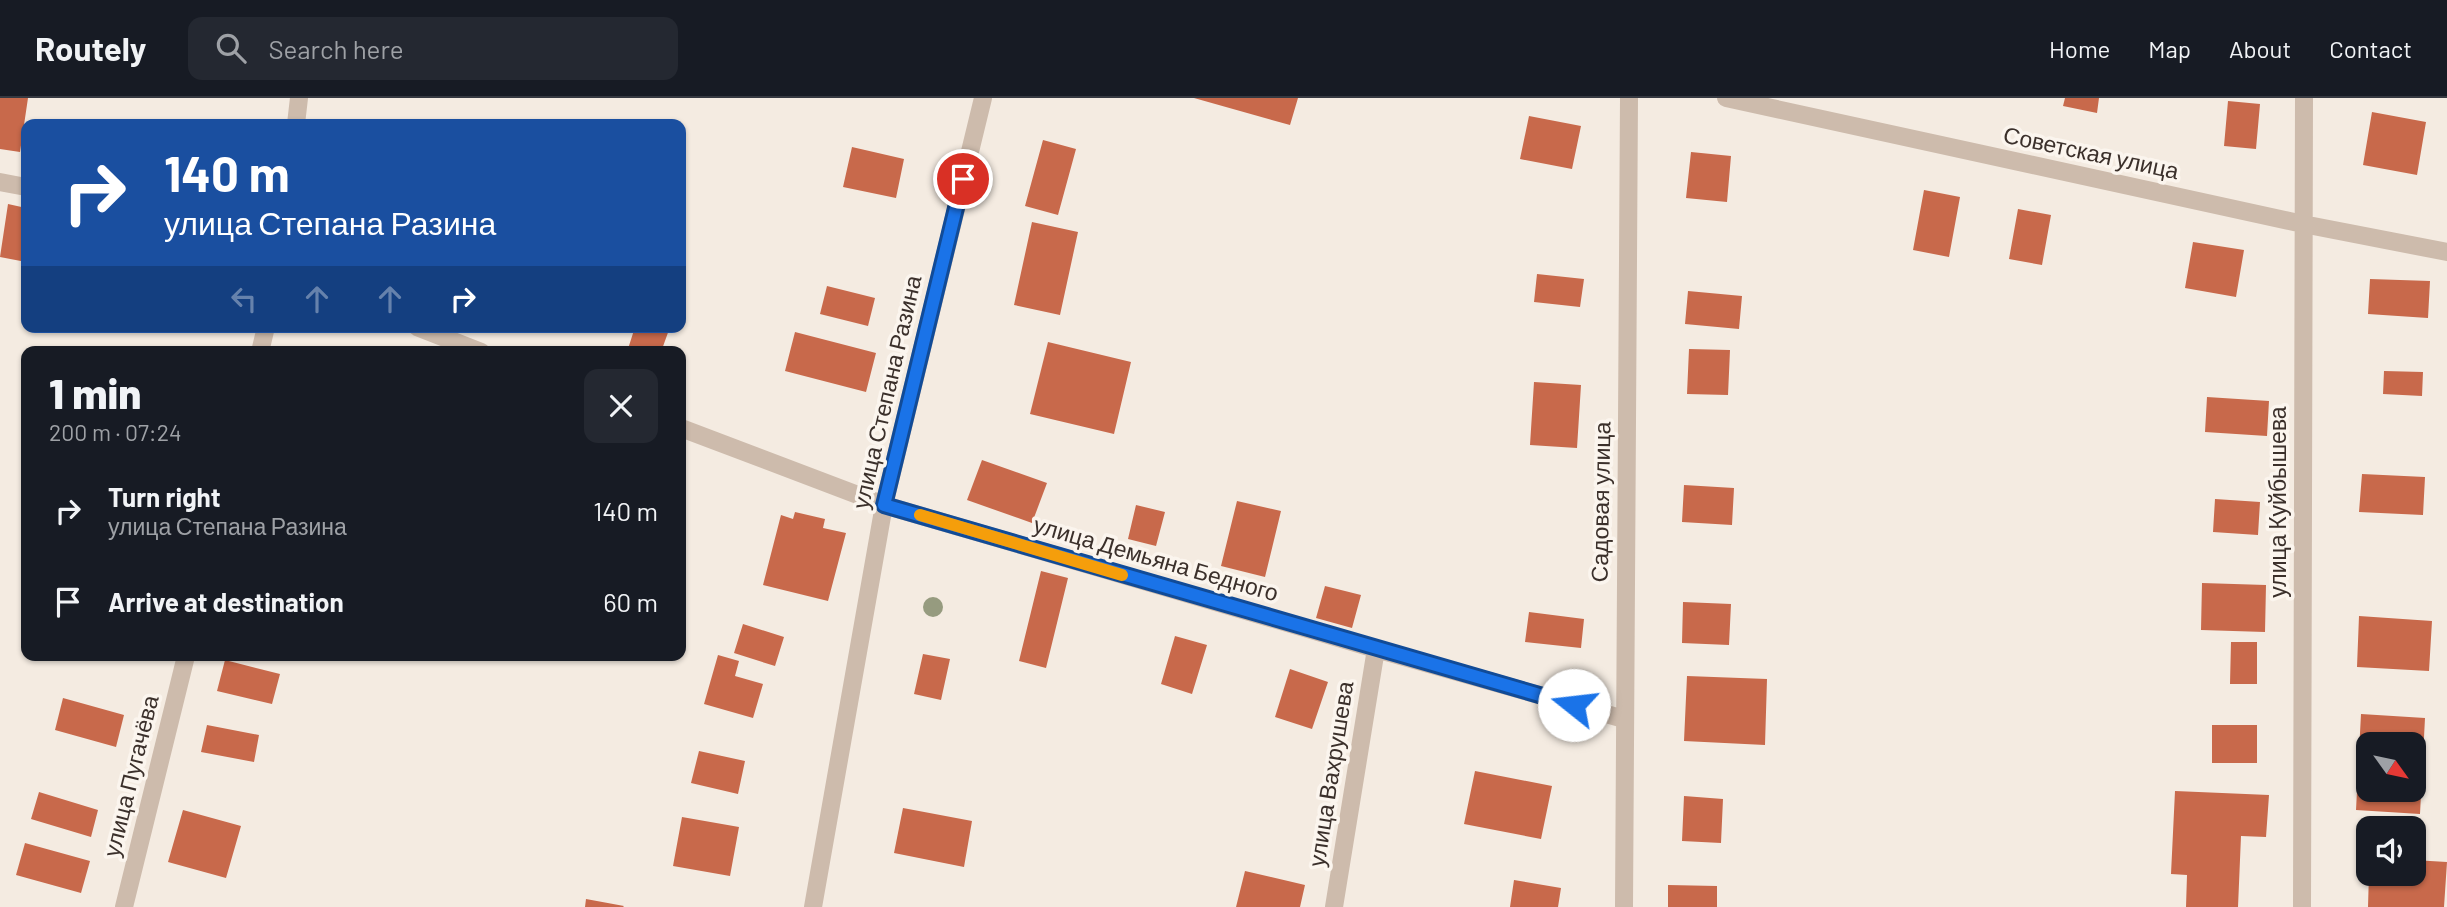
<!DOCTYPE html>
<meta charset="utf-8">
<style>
:root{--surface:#171b24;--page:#242831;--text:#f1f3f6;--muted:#9ea1a6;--line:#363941}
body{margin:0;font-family:Barlow,sans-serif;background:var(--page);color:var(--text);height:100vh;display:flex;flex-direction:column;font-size:26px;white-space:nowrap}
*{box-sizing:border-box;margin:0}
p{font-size:23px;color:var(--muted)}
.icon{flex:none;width:38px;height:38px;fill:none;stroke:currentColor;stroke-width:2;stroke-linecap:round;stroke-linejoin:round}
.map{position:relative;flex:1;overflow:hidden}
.details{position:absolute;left:21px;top:248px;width:665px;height:315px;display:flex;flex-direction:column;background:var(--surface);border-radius:14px;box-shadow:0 2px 5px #0004}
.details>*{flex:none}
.hud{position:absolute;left:21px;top:21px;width:665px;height:214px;border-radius:14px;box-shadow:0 2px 5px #0004;background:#1a4fa0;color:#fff;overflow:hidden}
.needle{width:46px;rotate:123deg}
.tools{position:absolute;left:2356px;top:634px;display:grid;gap:14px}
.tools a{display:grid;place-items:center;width:70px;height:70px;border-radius:14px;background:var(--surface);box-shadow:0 2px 5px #0004;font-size:35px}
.pin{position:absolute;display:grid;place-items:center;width:60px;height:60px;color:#fff;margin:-30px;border:4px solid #fff;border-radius:50%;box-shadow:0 2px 7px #0007}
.me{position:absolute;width:77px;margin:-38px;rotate:286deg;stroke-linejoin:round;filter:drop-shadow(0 0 5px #0008)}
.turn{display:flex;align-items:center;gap:24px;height:147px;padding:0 28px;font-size:32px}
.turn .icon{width:91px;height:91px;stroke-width:2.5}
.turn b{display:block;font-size:49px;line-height:60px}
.lanes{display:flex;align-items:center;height:66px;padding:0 28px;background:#0003;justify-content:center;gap:35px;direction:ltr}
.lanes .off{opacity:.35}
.round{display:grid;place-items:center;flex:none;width:74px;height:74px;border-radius:14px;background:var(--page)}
.headline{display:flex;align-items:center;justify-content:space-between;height:119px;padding:0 28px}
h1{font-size:42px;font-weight:800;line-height:52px}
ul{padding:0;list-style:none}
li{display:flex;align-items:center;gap:21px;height:91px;padding:0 28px}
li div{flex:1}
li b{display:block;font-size:26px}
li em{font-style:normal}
header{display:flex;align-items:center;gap:42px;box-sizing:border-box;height:98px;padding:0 35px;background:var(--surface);border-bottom:2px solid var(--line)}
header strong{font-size:33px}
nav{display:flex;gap:38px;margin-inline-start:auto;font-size:24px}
.search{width:490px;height:63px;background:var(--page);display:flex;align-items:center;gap:18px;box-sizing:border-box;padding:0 24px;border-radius:14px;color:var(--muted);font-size:26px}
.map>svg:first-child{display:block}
.building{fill:#c8694b;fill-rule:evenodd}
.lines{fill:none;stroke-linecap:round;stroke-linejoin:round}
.street{stroke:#cdbbac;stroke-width:18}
.tree{fill:#969b7f}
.route-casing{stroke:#114b97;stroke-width:18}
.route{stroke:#1a73e8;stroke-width:12}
.slow{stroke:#f59e0b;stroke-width:12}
.labels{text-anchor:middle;stroke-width:7;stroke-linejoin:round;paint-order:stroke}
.street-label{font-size:23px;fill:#3b302b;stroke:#fbf5ee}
</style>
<header>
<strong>Routely</strong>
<div class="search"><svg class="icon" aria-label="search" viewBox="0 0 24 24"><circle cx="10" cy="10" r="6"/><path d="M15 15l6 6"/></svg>Search here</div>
<nav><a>Home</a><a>Map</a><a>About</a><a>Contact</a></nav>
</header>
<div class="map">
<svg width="2447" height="809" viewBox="0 0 2447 809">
<rect width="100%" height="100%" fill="#f4ebe1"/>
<path class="building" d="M0,0H28L20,54L0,51Z
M1194,0H1298L1290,27Z
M2065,0H2099L2097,15L2063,8Z
M2228,3L2260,6L2256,51L2224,48Z
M2372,14L2426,24L2417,77L2363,67Z
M1529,18L1581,28L1572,71L1520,61Z
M1043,42L1076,51L1058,117L1025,108Z
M852,49L904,61L896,100L843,89Z
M1691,54L1731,58L1727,104L1686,100Z
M1924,92L1960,99L1949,159L1913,152Z
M8,106L26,110V164L0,159Z
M2018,111L2051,117L2042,167L2009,161Z
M1032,124L1078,134L1060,217L1014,207Z
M2193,144L2244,152L2236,199L2185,190Z
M1537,176L1584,181L1580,209L1534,204Z
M2370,181L2430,183L2428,220L2368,216Z
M827,188L875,200L868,228L820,216Z
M1688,193L1742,198L1739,231L1685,226Z
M635,229H670L661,254H627Z
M795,234L876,255L866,294L785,273Z
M1048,244L1131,264L1114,336L1030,316Z
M1689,251L1730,252L1728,297L1687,296Z
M2384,273L2423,274L2422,298L2383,296Z
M1534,284L1581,287L1577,350L1530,347Z
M2207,299L2269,303L2267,338L2205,334Z
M982,362L1047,385L1032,425L967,402Z
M2362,376L2425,379L2423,417L2359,414Z
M1684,387L1734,390L1732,427L1682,424Z
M2215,401L2260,404L2258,437L2213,434Z
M1237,403L1281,413L1265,479L1221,468Z
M1136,407L1165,414L1156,448L1128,441Z
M795,414L825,421L823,430L846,435L828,503L763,487L781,417L793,421Z
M1041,473L1068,480L1046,570L1019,563Z
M2202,485L2266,487L2265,534L2201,532Z
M1325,488L1361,497L1352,530L1316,520Z
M1683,504L1731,506L1729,547L1682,545Z
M1529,514L1584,521L1581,550L1525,544Z
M2359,518L2432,523L2429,573L2357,569Z
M743,526L784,539L775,568L734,555Z
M1175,538L1207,547L1192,596L1161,586Z
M2231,544H2257V586H2230Z
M923,556L950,561L941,602L914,596Z
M718,557L739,563L735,578L763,586L753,620L704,606Z
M225,562L280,576L272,606L217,593Z
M1290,571L1328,584L1312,631L1275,619Z
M1687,578L1767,581L1765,647L1684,643Z
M63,600L124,617L116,649L55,632Z
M2361,616L2425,620L2420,716L2356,712ZM2368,646H2413V691H2368Z
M207,627L259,637L254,664L201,654Z
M2212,627H2257V665H2212Z
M699,653L745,663L738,696L691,685Z
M1475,673L1552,688L1541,741L1464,726Z
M2175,693L2269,697L2266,739L2241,738L2238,809H2186L2187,777L2171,776Z
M39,694L98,712L91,739L31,721Z
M1684,698L1723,701L1721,745L1682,743Z
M903,710L972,723L964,769L894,755Z
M183,712L241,728L226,780L168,764Z
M682,719L739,729L730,778L673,768Z
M25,745L90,763L81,795L16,777Z
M2413,762L2447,764L2444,809H2368L2369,775H2413Z
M1245,773L1305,787L1300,809H1236Z
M1514,782L1561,790L1558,809H1510Z
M1668,787L1717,788V809H1668Z
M586,801L624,808L623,809H585Z"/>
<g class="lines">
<path class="street" d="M1726,0L2303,126L2447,154
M296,26L299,0
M0,84L26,89
M417,229L481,254
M260,254L266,229
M681,330L884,407L1376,551L1624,621
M124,809L186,558
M813,809L884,407L983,0
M1334,809L1376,551
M1624,809L1629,0
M2302,809L2304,0"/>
</g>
<circle class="tree" cx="933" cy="509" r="10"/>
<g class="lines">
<g class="route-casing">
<path id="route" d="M963,81L884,407L1574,607"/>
</g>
<use href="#route" class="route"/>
<path class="slow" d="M920,417L1122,477"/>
</g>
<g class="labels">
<g class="street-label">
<text transform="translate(2091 55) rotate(12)" y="8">Советская улица</text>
<text transform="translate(887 294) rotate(-77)" y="8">улица Степана Разина</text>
<text transform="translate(1601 404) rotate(-89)" y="8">Садовая улица</text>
<text transform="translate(2278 404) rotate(-90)" y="8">улица Куйбышева</text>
<text transform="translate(1156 461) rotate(16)" y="8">улица Демьяна Бедного</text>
<text transform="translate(1331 676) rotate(-81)" y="8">улица Вахрушева</text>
<text transform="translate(131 678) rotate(-76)" y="8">улица Пугачёва</text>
</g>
</g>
</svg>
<div class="tools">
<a><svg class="needle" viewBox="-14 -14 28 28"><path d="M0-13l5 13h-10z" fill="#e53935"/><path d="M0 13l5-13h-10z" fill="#9ea1a6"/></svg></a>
<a><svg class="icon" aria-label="sound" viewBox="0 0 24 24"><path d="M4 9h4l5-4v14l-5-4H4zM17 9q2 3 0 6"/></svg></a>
</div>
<div class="pin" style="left:963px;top:81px;background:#d93025"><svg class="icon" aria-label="arrive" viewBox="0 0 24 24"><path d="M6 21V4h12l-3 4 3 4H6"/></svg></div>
<svg class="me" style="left:1574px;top:607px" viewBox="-20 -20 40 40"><circle r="19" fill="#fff"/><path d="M0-13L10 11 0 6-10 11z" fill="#1a73e8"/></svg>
<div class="hud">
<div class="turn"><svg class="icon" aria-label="right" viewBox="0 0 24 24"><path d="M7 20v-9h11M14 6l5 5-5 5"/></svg><div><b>140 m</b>улица Степана Разина</div></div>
<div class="lanes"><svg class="icon off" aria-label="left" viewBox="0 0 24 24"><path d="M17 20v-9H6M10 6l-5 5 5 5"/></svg><svg class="icon off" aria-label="ahead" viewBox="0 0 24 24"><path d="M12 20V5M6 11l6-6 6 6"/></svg><svg class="icon off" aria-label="ahead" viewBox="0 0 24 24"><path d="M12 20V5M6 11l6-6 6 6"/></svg><svg class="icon" aria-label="right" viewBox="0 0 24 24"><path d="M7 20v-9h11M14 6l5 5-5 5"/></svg></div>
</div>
<section class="details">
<div class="headline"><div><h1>1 min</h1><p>200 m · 07:24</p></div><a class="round"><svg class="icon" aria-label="close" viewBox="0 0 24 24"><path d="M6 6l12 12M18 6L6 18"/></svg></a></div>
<ul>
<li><svg class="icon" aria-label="right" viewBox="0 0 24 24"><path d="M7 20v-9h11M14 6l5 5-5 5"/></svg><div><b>Turn right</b><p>улица Степана Разина</p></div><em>140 m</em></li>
<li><svg class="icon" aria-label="arrive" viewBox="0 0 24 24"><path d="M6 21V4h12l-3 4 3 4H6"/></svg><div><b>Arrive at destination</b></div><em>60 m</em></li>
</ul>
</section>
</div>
